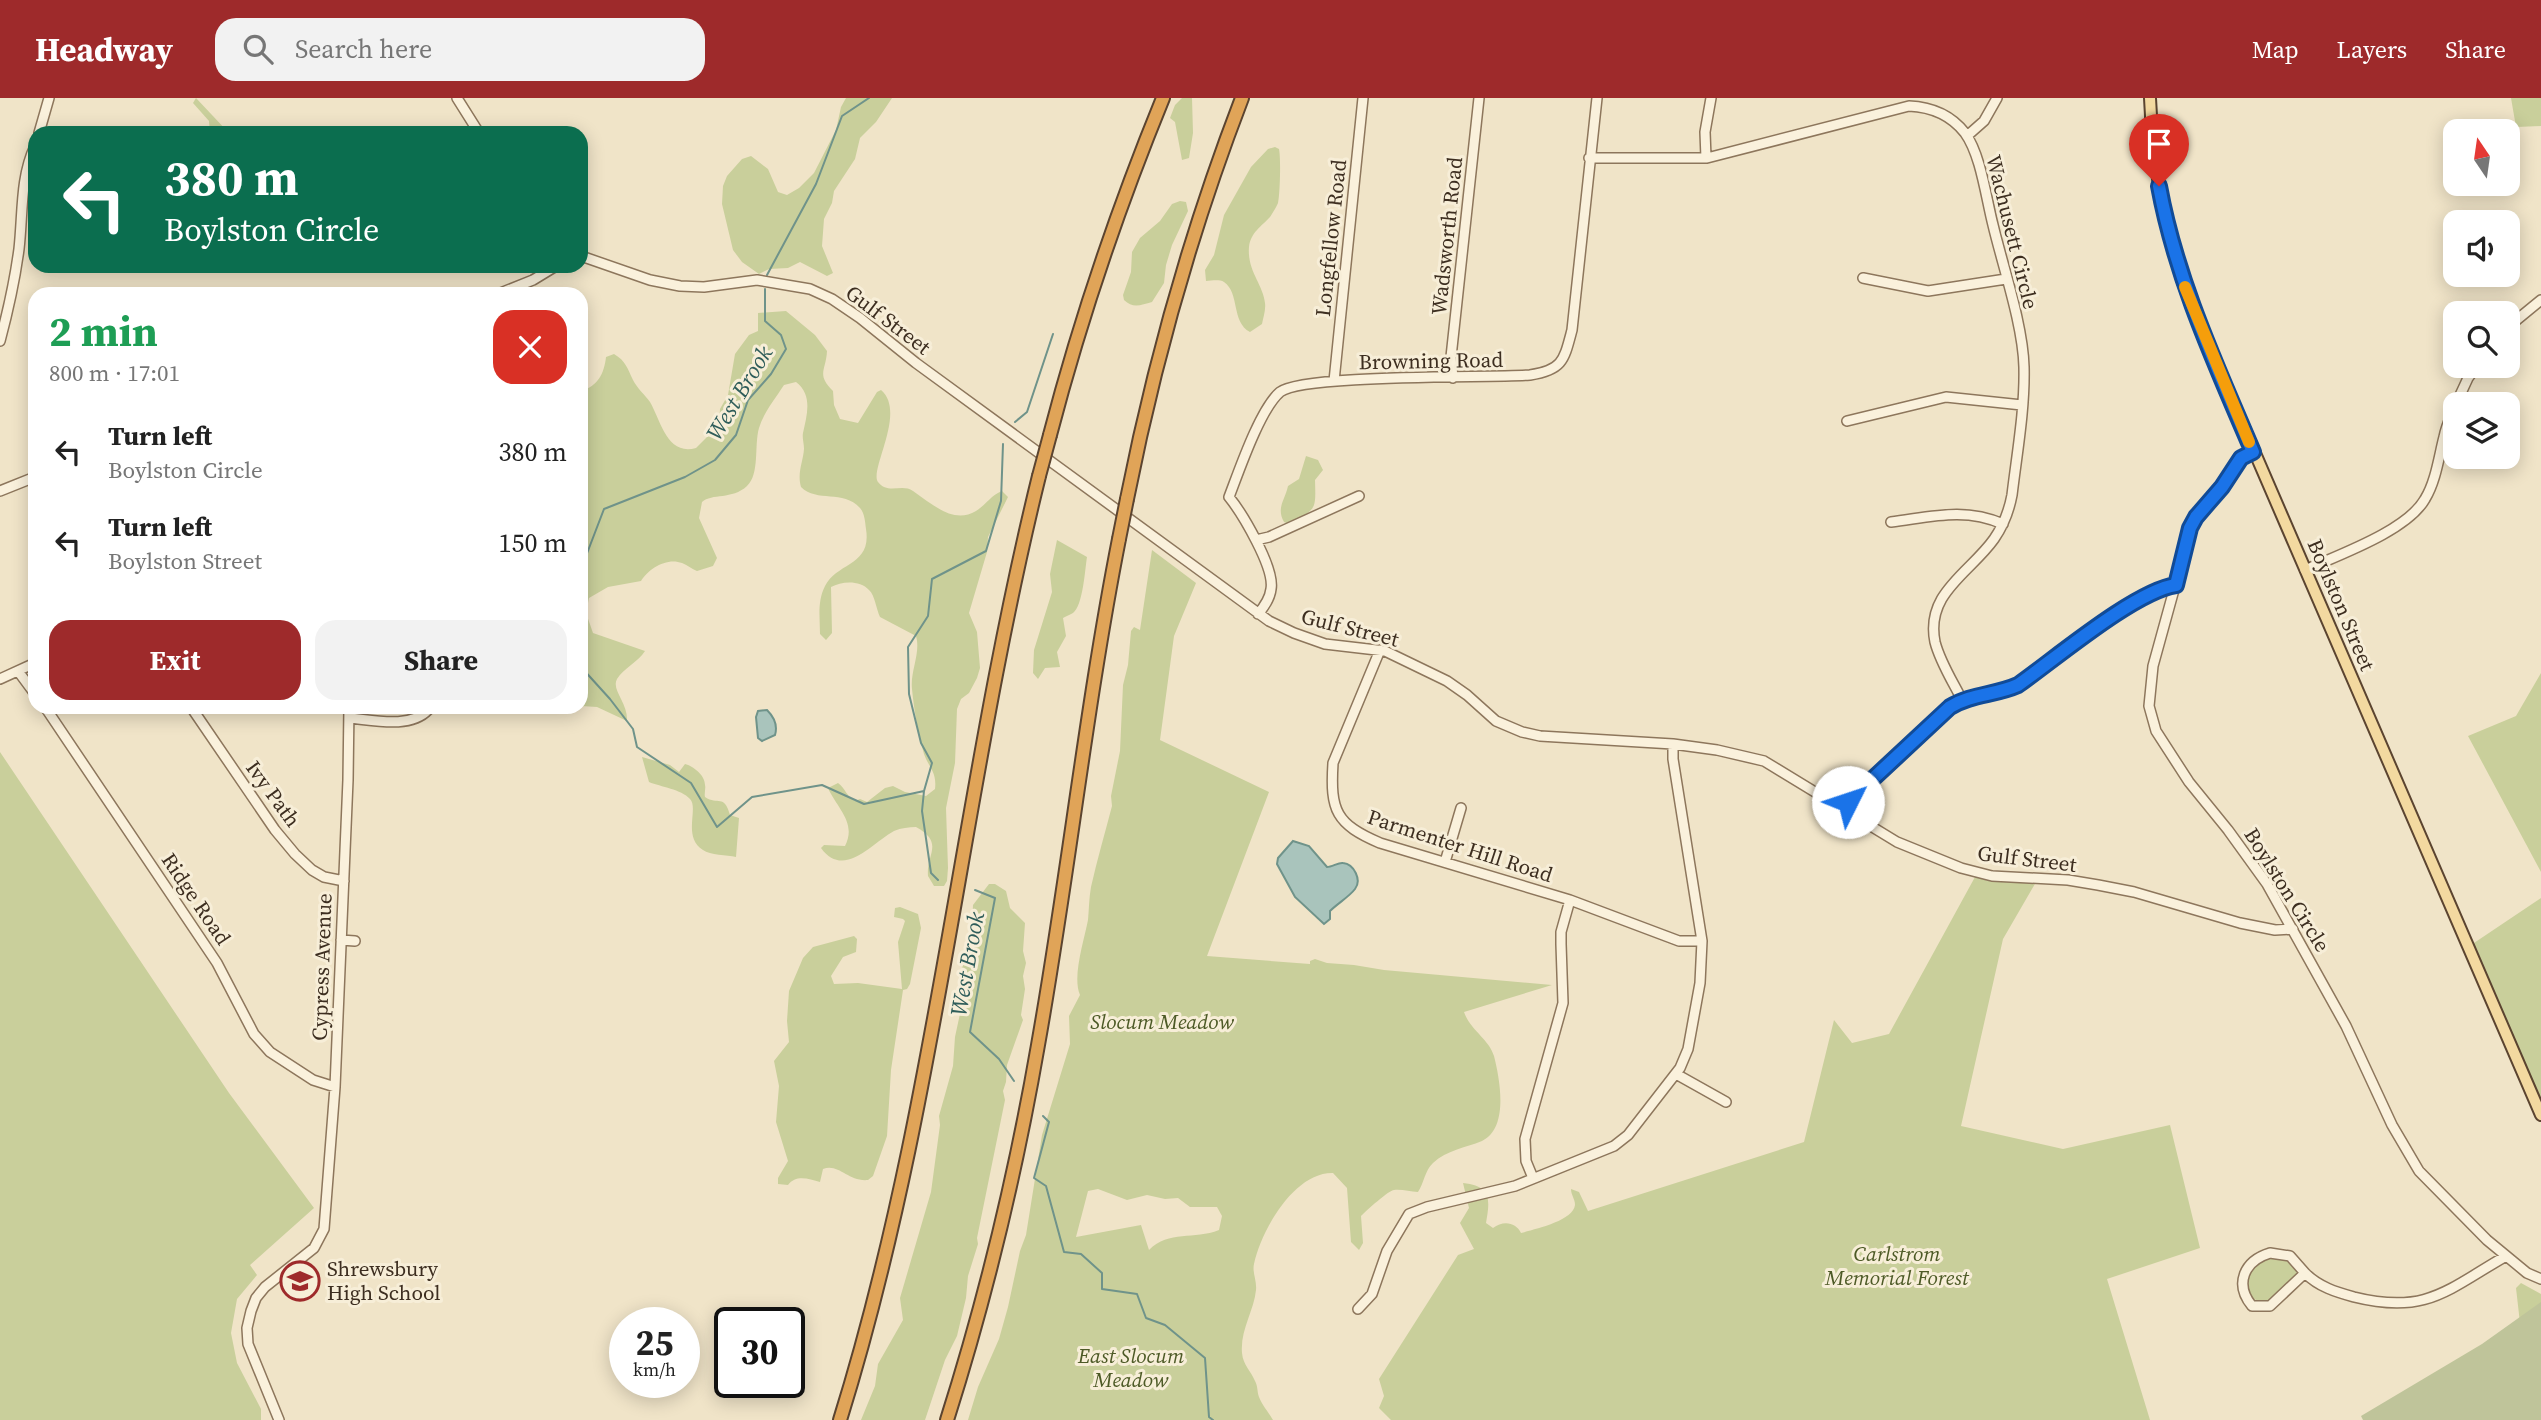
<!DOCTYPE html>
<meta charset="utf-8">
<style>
:root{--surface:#fff;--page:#f2f2f2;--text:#222;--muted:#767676;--accent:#9e2a2b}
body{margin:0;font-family:"Source Serif 4",serif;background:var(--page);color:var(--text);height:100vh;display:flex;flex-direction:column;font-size:26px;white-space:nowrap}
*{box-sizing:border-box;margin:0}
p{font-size:23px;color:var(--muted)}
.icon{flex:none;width:38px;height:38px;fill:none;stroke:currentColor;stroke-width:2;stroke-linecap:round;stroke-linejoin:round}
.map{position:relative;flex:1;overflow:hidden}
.side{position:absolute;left:28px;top:189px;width:560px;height:427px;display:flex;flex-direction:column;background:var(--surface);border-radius:21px;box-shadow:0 4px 18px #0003}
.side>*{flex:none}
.hud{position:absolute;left:28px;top:28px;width:560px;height:147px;border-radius:21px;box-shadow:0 4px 18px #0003;background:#0b6e4f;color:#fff;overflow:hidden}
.needle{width:46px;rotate:347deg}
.fabs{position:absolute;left:2443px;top:21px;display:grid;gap:14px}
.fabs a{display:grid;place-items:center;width:77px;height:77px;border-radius:14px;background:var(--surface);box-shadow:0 4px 18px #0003;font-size:35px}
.speed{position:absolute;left:609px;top:1209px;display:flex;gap:14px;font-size:35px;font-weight:700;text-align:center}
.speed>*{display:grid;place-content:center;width:91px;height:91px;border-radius:50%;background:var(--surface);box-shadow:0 4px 18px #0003;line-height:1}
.speed small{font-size:18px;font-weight:400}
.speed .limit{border:4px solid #111;border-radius:10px;background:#fff;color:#111}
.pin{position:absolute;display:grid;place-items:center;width:60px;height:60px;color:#fff;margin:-72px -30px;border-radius:50% 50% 50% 0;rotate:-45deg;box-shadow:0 0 7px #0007}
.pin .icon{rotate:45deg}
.me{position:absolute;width:77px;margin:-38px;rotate:49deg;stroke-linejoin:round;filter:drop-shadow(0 0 5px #0008)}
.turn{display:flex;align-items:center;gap:24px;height:147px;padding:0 21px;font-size:32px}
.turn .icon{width:91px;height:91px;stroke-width:2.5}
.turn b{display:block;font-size:49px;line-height:60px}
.round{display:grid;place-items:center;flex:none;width:74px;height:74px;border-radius:21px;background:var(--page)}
.overview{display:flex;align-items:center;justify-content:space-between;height:119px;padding:0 21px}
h1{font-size:42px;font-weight:700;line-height:52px;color:#1e9e55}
.action{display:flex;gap:14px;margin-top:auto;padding:14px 21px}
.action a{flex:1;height:80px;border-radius:21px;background:var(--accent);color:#fff;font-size:28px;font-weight:700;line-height:80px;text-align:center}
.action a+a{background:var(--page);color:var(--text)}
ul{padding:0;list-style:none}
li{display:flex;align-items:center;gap:21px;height:91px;padding:0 21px}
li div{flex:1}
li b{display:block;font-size:26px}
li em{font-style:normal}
header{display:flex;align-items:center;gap:42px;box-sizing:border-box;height:98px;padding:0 35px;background:var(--accent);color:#fff}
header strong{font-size:33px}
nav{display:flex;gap:38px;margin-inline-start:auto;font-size:24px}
.search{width:490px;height:63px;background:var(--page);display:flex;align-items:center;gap:18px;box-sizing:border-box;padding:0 24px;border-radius:21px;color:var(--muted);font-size:26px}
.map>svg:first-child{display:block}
.green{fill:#c9cf9b;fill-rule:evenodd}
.cemetery{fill:#bfc49a}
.water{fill:#a9c4bc;stroke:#6f938a;stroke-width:2}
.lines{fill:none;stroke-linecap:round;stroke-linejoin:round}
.stream{stroke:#6f938a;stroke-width:2}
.minor-casing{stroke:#8d765c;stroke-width:12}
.major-casing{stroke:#5b4430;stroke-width:14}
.highway-casing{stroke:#5b4430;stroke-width:16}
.minor{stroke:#faf1dc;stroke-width:9}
.major{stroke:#f3d9a0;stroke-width:10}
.highway{stroke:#e0a458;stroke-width:12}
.highway-bridge-casing{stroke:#5b4430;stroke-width:16;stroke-linecap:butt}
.highway-bridge{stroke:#e0a458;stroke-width:12}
.route-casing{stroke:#114b97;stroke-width:18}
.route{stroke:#1a73e8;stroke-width:12}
.slow{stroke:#f59e0b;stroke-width:12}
.labels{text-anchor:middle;stroke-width:6;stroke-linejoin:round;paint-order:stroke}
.street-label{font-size:21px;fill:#3d2e20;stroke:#f7eed8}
.park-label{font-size:21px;font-style:italic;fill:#4d5a26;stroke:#f7eed8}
.poi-label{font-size:21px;fill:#3d2e20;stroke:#f7eed8;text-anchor:start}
.water-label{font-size:23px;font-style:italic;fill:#2f5d5a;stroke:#f7eed8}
</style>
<header>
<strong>Headway</strong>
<div class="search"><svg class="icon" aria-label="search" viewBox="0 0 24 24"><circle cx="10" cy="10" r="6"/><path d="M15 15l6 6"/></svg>Search here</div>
<nav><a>Map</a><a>Layers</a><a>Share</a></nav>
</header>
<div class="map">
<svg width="2541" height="1322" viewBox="0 0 2541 1322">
<rect width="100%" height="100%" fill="#f0e4c8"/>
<path class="green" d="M196,0L228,34L231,35H210L209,23L193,5Z
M846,0H892L876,24L860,40L855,61L834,93L832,105L824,121L822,148L833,175L827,178L800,164L788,170L769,171L759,176L742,164L733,152L722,106L723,88L727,78L742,61L751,58L768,71L778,94L787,97L799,90L814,75L836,32L841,9Z
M1182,0H1192L1193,35L1189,60L1182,62L1175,24L1170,20L1175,7Z
M2511,0H2541V28L2516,29Z
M1275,49L1279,51C1281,60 1280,96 1278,105C1277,108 1272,116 1270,119C1261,129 1251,134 1249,149C1247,173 1263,186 1265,205C1266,212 1263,220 1262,226L1250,234C1231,224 1240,195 1224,184C1219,181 1211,183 1206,183L1205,172L1214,157L1224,117L1251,69L1268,51Z
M1180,103L1186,104L1188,113L1172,147L1166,167L1164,185L1152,204C1141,207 1133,211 1124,202L1123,197L1131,174L1132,154L1140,140L1160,123L1172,106Z
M786,213L815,237L827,253C826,273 816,276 833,293L834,307L840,321L858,325L877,294L881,292C907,314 869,372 878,384C888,397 902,385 913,393C931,405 953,427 976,413C986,407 991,397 1002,393L1008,399L988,439L987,454L969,515L977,534L980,570L977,580L969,595L961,601L957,611L955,665L946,710L948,770L947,783L944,788H934L928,778C926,756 945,745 916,729C909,729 901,730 894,733C873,744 844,782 821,750L824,747L845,748C857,725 837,710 828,690L838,685C845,690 847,699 855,703L860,701L867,704L885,690L893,688L905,694L926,698L935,691C937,674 929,670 924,656C918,636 914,612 912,591C910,573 921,555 916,538L880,519C876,511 875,497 869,492C860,482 842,483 831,489L832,535L826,542L820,536C820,520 817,504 825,488C837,464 872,468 866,431C865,424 865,416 860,410C843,391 817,405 801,389C797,375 803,364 804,351C804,345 802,340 803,335C807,317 813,297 796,284L784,287C775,301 764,314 759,330C754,347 760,376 747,388C732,402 712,395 702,404L699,420L717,460L713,468L697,473C692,471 687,467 682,465C667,459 648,471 641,483L608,489L589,500L586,515L593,535L645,553C638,564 624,570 617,581C611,592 628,605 627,623L597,609L581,608V293C598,288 604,276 606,259L614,256C626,263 627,270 633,282C637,290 645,297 650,304C661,323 667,358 696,350L719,327L720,311L728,297L735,256L749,237L758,233V215Z
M1306,358L1318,362L1323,372L1315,382C1316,414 1316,410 1289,426L1284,424C1276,410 1285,402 1288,388L1299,381Z
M1057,442L1087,459C1085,471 1083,508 1073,515C1070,517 1066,518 1063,520L1066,538L1057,554L1060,569L1045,570L1038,581L1033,575L1034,552L1052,494L1050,476Z
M1152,452L1196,485L1174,538L1160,642L1269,694L1207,858L1310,866V863L1315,861L1327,865L1354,867L1384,872L1552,887L1464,914C1470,932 1489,941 1494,958C1500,982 1509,1030 1482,1043C1465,1050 1447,1052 1433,1065C1425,1072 1424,1085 1418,1094C1410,1094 1402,1091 1394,1092C1389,1092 1366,1113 1361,1118L1363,1145L1359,1152L1351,1144L1347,1090L1333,1075C1294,1074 1261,1133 1254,1166C1252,1174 1257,1183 1256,1192C1254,1213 1240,1232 1242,1255C1243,1267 1251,1273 1255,1283C1258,1288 1257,1294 1259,1299C1262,1307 1269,1315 1273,1322H968L978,1289L999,1241L1008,1209L1020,1153L1026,1137L1042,1037L1070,946L1069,918L1080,897C1072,879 1084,843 1088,822C1089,811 1089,800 1091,789C1097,762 1105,735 1112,708L1111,698L1120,653L1123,587L1128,567L1131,533L1134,529L1140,532ZM1098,1091L1127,1102L1147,1097L1165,1101L1178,1100L1190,1109H1217L1222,1118L1219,1132C1194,1142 1169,1132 1149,1152L1141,1127L1076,1139L1088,1093Z
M2541,575V774L2468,638L2516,618Z
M0,654L229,995L314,1110L250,1167L257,1177L237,1201L231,1235L237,1265L261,1311V1322H0Z
M642,659L670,667L679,674L685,666C693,668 705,677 705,687C706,691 704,695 705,699C718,708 724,695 730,717L739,720L736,759C727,757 710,757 703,752C682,739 699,710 690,701C681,691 661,689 649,684Z
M1975,779L1992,784H2036L2003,841L1961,1028L2063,1051L2170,1027L2200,1150L2107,1181L2150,1322H1391L1379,1310L1384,1298L1379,1281L1458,1157L1474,1151L1460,1125L1469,1110L1463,1085C1492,1088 1490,1102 1486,1125L1493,1130C1503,1122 1516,1124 1521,1135C1535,1131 1573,1123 1575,1107C1575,1101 1571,1097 1571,1091L1579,1094L1588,1113L1804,1044L1834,922L1852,945L1889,936Z
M989,786H995L1006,793L1010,810L1025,825L1023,853L1026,865L1023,878L1025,891L1021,917L1023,922L1007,967L1006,984L1003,993L1005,1002L977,1140L978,1146L968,1178L966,1200L957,1238L945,1262L925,1322H861L875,1288L878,1266L903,1222L900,1200L931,1094L940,1027L939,1018L953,968L955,939L961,911L959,901L963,886L961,875L972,831L973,807Z
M2541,800V1017L2468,849Z
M900,809L918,816L921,830L910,886L907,891L903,892L891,972L887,1038L873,1078L868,1082C848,1084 839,1065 823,1071L820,1084C809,1081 796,1076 788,1087L778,1086V1080L788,1063L776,1024L779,988L774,963L789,944L787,923L789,893L803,860L813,849L854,838L857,841L856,854L843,859L831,878L834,886L858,885L902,891L898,844L905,823L903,821L894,819L895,810Z
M2270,1158L2290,1163L2297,1175L2269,1204L2257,1203L2252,1199C2241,1179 2253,1166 2270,1158Z
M2521,1185L2541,1196V1254L2520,1225L2516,1190Z"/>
<path class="cemetery" d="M2541,1204V1322H2363L2361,1318L2482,1246Z"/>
<path class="water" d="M767,612C774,619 778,627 775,637L762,643L758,640L756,619L758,613Z
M1293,743L1309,748L1327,769C1332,769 1339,764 1343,765C1354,766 1362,782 1355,791C1349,799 1338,805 1330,813V821L1324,826L1295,799L1277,766L1278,760Z"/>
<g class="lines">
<path class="stream" d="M767,177L816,86L842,18L869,0
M1015,324L1027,314L1053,236
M581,471L604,411L685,379L715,362L736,337L748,302L771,276L786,251L781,237L765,223V191
M581,569L610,601L633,631L637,649L691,685L717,729L752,699L822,687L864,706L924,693L922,713L931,775L938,782
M924,693L932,665L921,645L909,596L908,549L928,518L932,481L986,453L1001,403L1003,346
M975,792L995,800L970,934L999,961L1014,983
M1043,1018L1049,1024L1034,1080L1046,1088L1064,1154L1081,1156L1102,1175V1191L1137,1196L1146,1220L1165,1227L1205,1260L1209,1319L1213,1322"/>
<g class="minor-casing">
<path id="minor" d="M457,0L479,35
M39,35L49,0
M1967,38L1984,23L1997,0
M1589,60H1707L1909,8C1931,9 1951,17 1965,35C1981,57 1986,100 1993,127C2003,169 2023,227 2024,269C2025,311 2017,355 2012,397C2009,413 2003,428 1994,441C1970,475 1925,495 1935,544C1940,564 1953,584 1962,602
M1706,60L1705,34L1711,0
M581,158L650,182L680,188L704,189L757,182L810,191L832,201L860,220L916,265L1269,523L1294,535L1325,546L1385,553L1447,583L1467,597L1496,623L1522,634L1540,638L1673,646L1717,652L1764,663L1897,744L1961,770L1992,778L2068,782L2098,787L2134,794L2240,825L2275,832L2293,831
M1863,180L1928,193L2006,181
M498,196L533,182L556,168
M2508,229L2541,202
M0,243C8,213 15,181 19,151C23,116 20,80 35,48
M1453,280L1451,259L1479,0
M1334,283L1363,0
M2456,306L2468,280L2477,268
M1847,323L1946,299L2022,307
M2253,354L2241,360L2222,389L2196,419L2191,430L2153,568L2149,608L2156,633L2189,684L2228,732L2267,786L2346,928L2392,1027L2419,1073L2487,1142L2527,1175L2541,1181
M0,393L35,379
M1891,424C1931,419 1964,409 2003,426
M1256,442L1269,439L1359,398
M2305,472C2338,457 2407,433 2425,401C2436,383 2439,358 2444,339C2446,328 2451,318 2455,308
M1258,516C1264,509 1270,500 1271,491C1275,470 1242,415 1229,399C1239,373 1260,311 1280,294C1302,276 1489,280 1530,277C1563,272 1564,262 1572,232L1597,0
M1380,552L1333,665C1330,713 1336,726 1380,745L1570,802L1679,843H1702
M18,573L35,596
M0,581L35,565
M45,609L217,865L254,936L270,954L313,982L335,989
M191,609L275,732L295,756L312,772L324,779L344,783
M349,620C373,622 410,631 428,612
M1843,711L1855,697L1950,609C1971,596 1996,597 2019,587C2056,560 2134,494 2176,487
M1445,764L1461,710
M341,842L355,843
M1676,976L1726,1004
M1533,1080L1526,1063L1525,1041L1563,905L1561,846V834L1570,802
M2270,1155L2290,1158L2305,1175L2270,1208H2252C2234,1186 2244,1163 2270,1155Z
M2305,1175C2319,1189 2336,1194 2354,1199C2426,1217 2447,1192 2506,1158
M1358,1211L1372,1196L1387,1153L1409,1116L1427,1109L1515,1088L1614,1048L1628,1037L1680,970L1688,951L1700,885L1702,843L1673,661V646
M279,1322L248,1246L247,1230L251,1213L256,1200L265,1189L314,1150L324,1131L335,989L348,682L349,609"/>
</g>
<g class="major-casing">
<path id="major" d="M2150,0C2153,71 2166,140 2191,207L2541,1017"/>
</g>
<g class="highway-casing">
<path id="highway" d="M1050,337C1080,222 1118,110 1163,0
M1127,401C1154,265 1192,130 1242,0
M840,1322C936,1014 962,690 1039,378
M947,1322C986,1199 1016,1074 1038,947C1068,779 1086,609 1119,441"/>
</g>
<use href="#minor" class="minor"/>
<use href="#major" class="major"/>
<use href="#highway" class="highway"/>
<g class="highway-bridge-casing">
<path id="highway-bridge" d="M1039,378L1050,337
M1119,441L1127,401"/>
</g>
<use href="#highway-bridge" class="highway-bridge"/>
</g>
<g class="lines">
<g class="route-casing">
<path id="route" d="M1848,704L1950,609C1971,596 1996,597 2018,587C2055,561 2135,493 2176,487L2190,430L2196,419L2222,389L2241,360L2253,354C2216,267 2176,181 2159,88"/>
</g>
<use href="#route" class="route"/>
<path class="slow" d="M2185,189L2249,344"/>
</g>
<defs>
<g id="school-ring" transform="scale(2.0125)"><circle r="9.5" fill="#f7eed8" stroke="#9e2a2b" stroke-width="1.5"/><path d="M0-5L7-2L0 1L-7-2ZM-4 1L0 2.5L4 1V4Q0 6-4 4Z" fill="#9e2a2b"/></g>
</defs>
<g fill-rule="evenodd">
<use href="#school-ring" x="300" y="1183"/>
</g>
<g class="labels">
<g class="street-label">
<text transform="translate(2012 134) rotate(76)" y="7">Wachusett Circle</text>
<text transform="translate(1447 138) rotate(-84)" y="7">Wadsworth Road</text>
<text transform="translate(1331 140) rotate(-84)" y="7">Longfellow Road</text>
<text transform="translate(888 222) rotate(37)" y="7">Gulf Street</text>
<text transform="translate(1431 263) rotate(-1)" y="7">Browning Road</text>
<text transform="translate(2341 507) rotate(67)" y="7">Boylston Street</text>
<text transform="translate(1350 530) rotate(14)" y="7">Gulf Street</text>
<text transform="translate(273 696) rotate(54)" y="7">Ivy Path</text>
<text transform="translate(1460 748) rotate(18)" y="7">Parmenter Hill Road</text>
<text transform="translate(2027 761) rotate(7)" y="7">Gulf Street</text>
<text transform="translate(2287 792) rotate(58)" y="7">Boylston Circle</text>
<text transform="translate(196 801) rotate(56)" y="7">Ridge Road</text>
<text transform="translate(322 869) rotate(-88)" y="7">Cypress Avenue</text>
</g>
<g class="park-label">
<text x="1162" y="931">Slocum Meadow</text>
<text x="1897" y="1163">Carlstrom<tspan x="1897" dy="24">Memorial Forest</tspan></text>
<text x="1131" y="1265">East Slocum<tspan x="1131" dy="24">Meadow</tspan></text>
</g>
<g class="poi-label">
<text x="327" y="1178">Shrewsbury<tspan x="327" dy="24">High School</tspan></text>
</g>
<g class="water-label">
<text transform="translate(739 295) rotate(-59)" y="8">West Brook</text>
<text transform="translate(967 866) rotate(-80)" y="8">West Brook</text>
</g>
</g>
</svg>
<div class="fabs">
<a><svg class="needle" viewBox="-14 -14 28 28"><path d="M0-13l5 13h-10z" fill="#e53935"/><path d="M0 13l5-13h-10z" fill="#767676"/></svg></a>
<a><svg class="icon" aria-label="sound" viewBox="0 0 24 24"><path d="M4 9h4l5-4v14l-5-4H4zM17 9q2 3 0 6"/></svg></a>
<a><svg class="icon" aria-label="search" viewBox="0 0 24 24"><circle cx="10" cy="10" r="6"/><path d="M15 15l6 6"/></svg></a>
<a><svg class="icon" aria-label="layers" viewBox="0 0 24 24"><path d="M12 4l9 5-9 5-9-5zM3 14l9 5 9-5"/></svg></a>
</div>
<div class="speed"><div>25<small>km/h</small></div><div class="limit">30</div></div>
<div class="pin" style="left:2159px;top:88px;background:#d93025"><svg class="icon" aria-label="arrive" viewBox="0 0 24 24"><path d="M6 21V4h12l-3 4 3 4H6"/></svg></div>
<svg class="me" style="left:1848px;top:704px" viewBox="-20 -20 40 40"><circle r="19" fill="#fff"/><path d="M0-13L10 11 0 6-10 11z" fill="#1a73e8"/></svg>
<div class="hud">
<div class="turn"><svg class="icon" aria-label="left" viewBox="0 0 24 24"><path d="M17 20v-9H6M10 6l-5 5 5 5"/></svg><div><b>380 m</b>Boylston Circle</div></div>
</div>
<section class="side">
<div class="overview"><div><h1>2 min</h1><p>800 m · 17:01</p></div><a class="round" style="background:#d93025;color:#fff"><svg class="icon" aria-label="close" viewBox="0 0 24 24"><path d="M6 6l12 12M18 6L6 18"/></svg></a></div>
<ul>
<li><svg class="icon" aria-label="left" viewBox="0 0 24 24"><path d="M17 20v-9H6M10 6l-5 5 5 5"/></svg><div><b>Turn left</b><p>Boylston Circle</p></div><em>380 m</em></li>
<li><svg class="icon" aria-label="left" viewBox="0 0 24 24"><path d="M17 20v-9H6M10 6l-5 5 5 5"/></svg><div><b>Turn left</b><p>Boylston Street</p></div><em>150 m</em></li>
</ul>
<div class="action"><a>Exit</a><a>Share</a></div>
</section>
</div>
